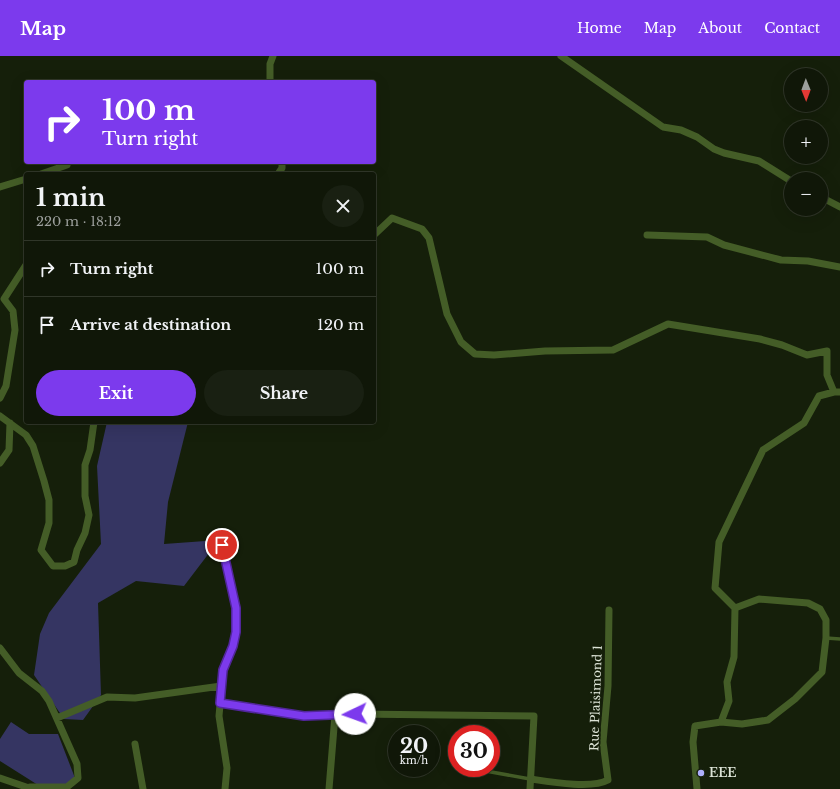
<!DOCTYPE html>
<meta charset="utf-8">
<style>
:root{--surface:#101708;--page:#192012;--text:#f1f3f6;--muted:#9c9f9c;--line:#303629;--accent:#7c3aed}
body{margin:0;font-family:"Libre Baskerville",serif;background:var(--page);color:var(--text);height:100vh;display:flex;flex-direction:column;font-size:15px;white-space:nowrap}
*{box-sizing:border-box;margin:0}
p{font-size:13px;color:var(--muted)}
.icon{flex:none;width:22px;height:22px;fill:none;stroke:currentColor;stroke-width:2;stroke-linecap:round;stroke-linejoin:round}
.map{position:relative;flex:1;overflow:hidden}
.side{position:absolute;left:24px;top:116px;width:352px;height:252px;display:flex;flex-direction:column;background:var(--surface);border-radius:4px;box-shadow:0 4px 16px #0002,0 0 0 1px var(--line)}
.side>*{flex:none}
.top-card{position:absolute;left:24px;top:24px;width:352px;height:84px;border-radius:4px;box-shadow:0 4px 16px #0002,0 0 0 1px var(--line);background:#7c3aed;color:#fff;overflow:hidden}
.needle{width:26px;rotate:179deg}
.buttons{position:absolute;left:784px;top:12px;display:grid;gap:8px}
.buttons a{display:grid;place-items:center;width:44px;height:44px;border-radius:50%;background:var(--surface);box-shadow:0 4px 16px #0002,0 0 0 1px var(--line);font-size:20px}
.speed{position:absolute;left:388px;top:669px;display:flex;gap:8px;font-size:20px;font-weight:700;text-align:center}
.speed>*{display:grid;place-content:center;width:52px;height:52px;border-radius:50%;background:var(--surface);box-shadow:0 4px 16px #0002,0 0 0 1px var(--line);line-height:1}
.speed small{font-size:10px;font-weight:400}
.speed .limit{border:6px solid #d22;background:#fff;color:#111}
.pin{position:absolute;display:grid;place-items:center;width:34px;height:34px;color:#fff;margin:-17px;border:2px solid #fff;border-radius:50%;box-shadow:0 1px 4px #0007}
.me{position:absolute;width:44px;margin:-22px;rotate:267deg;stroke-linejoin:round;filter:drop-shadow(0 0 3px #0008)}
.turn{display:flex;align-items:center;gap:14px;height:84px;padding:0 12px;font-size:18px}
.turn .icon{width:52px;height:52px;stroke-width:2.5}
.turn b{display:block;font-size:28px;line-height:34px}
.round{display:grid;place-items:center;flex:none;width:42px;height:42px;border-radius:21px;background:var(--page)}
.overview{display:flex;align-items:center;justify-content:space-between;height:68px;padding:0 12px}
h1{font-size:24px;font-weight:700;line-height:30px}
.primary-button{display:flex;gap:8px;margin-top:auto;padding:8px 12px}
.primary-button a{flex:1;height:46px;border-radius:24px;background:var(--accent);color:#fff;font-size:16px;font-weight:700;line-height:46px;text-align:center}
.primary-button a+a{background:var(--page);color:var(--text)}
ul{padding:0;list-style:none}
li{display:flex;align-items:center;gap:12px;height:56px;padding:0 12px;border-top:1px solid var(--line)}
li div{flex:1}
li b{display:block;font-size:15px}
li em{font-style:normal}
header{display:flex;align-items:center;gap:24px;box-sizing:border-box;height:56px;padding:0 20px;background:var(--accent);color:#fff}
header strong{font-size:19px}
nav{display:flex;gap:22px;margin-inline-start:auto;font-size:14px}
.map>svg:first-child{display:block}
.green{fill:#353562}
.lines{fill:none;stroke-linecap:round;stroke-linejoin:round}
.lane{stroke:#445d27;stroke-width:3.5}
.street{stroke:#445d27;stroke-width:7}
.route-casing{stroke:#51269a;stroke-width:10}
.route{stroke:#7c3aed;stroke-width:7}
.poi-dot{fill:#adaffb;stroke:#151f0a;stroke-width:1.5}
.labels{text-anchor:middle;stroke-width:4;stroke-linejoin:round;paint-order:stroke}
.street-label{font-size:12px;fill:#dce3d6;stroke:#151f0a}
.poi-label{font-size:12px;font-weight:bold;fill:#dce3d6;stroke:#151f0a;text-anchor:start}
</style>
<header>
<strong>Map</strong>
<nav><a>Home</a><a>Map</a><a>About</a><a>Contact</a></nav>
</header>
<div class="map">
<svg width="840" height="733" viewBox="0 0 840 733">
<rect width="100%" height="100%" fill="#151f0a"/>
<path class="green" d="M107,366H188L168,446L164,488L219,484L184,530L136,525L98,547L101,639L83,664L64,663L34,619L40,578L49,557L101,488L97,410Z
M11,666L29,678H58L75,722L67,728L38,729L0,705V683Z"/>
<g class="lines">
<path class="lane" d="M826,582L840,583
M469,712L530,723"/>
<path class="street" d="M561,0L663,71L681,74L697,81L714,93L724,97L759,105L791,125
M270,26V8L273,0
M41,118L67,109
M278,118L282,112V106
M0,131L26,123
M821,141L840,151
M374,179L392,162L422,173L429,182L447,258L461,286L475,298L494,299L545,295L613,294L668,268L760,283L782,289L807,299L827,295V319L834,336H840
M647,179L707,181L724,189L781,204L808,205L840,211
M0,342L6,330L15,274L13,255L4,243L26,209
M0,360L26,379L33,390L44,425L49,444V467L41,494L53,510H65L74,506L77,494L85,477L89,459L85,440V409L90,394L94,366
M0,407L9,394L10,367
M222,489L236,552L235,576L233,589L223,615L219,660L227,712L225,733
M0,592L19,617L42,635L49,645L77,708L78,722L67,731H30
M220,647L304,660L355,658L534,660L530,733
M57,662L107,641L135,642L221,630
M721,666L742,668L768,664L795,643L822,616L826,582V564L820,553L808,547L759,543L735,552
M135,688L143,733
M0,722L32,733
M531,723C551,726 592,733 608,724L603,686L608,630L609,554
M329,733L335,659
M697,733L693,686L695,670L721,666L729,645L727,626L734,601L735,552L715,532L719,486L763,394L804,367L819,340L834,336"/>
</g>
<g class="lines">
<g class="route-casing">
<path id="route" d="M222,489L236,552V576L233,590L223,614L220,647L304,660L355,658"/>
</g>
<use href="#route" class="route"/>
</g>
<circle class="poi-dot" cx="701" cy="717" r="4"/>
<g class="labels">
<g class="street-label">
<text transform="translate(596 642) rotate(-88)" y="4">Rue Plaisimond 1</text>
</g>
<g class="poi-label">
<text x="709" y="721">EEE</text>
</g>
</g>
</svg>
<div class="buttons">
<a><svg class="needle" viewBox="-14 -14 28 28"><path d="M0-13l5 13h-10z" fill="#e53935"/><path d="M0 13l5-13h-10z" fill="#9c9f9c"/></svg></a>
<a>+</a>
<a>−</a>
</div>
<div class="speed"><div>20<small>km/h</small></div><div class="limit">30</div></div>
<div class="pin" style="left:222px;top:489px;background:#d93025"><svg class="icon" aria-label="arrive" viewBox="0 0 24 24"><path d="M6 21V4h12l-3 4 3 4H6"/></svg></div>
<svg class="me" style="left:355px;top:658px" viewBox="-20 -20 40 40"><circle r="19" fill="#fff"/><path d="M0-13L10 11 0 6-10 11z" fill="#7c3aed"/></svg>
<div class="top-card">
<div class="turn"><svg class="icon" aria-label="right" viewBox="0 0 24 24"><path d="M7 20v-9h11M14 6l5 5-5 5"/></svg><div><b>100 m</b>Turn right</div></div>
</div>
<section class="side">
<div class="overview"><div><h1>1 min</h1><p>220 m · 18:12</p></div><a class="round"><svg class="icon" aria-label="close" viewBox="0 0 24 24"><path d="M6 6l12 12M18 6L6 18"/></svg></a></div>
<ul>
<li><svg class="icon" aria-label="right" viewBox="0 0 24 24"><path d="M7 20v-9h11M14 6l5 5-5 5"/></svg><div><b>Turn right</b></div><em>100 m</em></li>
<li><svg class="icon" aria-label="arrive" viewBox="0 0 24 24"><path d="M6 21V4h12l-3 4 3 4H6"/></svg><div><b>Arrive at destination</b></div><em>120 m</em></li>
</ul>
<div class="primary-button"><a>Exit</a><a>Share</a></div>
</section>
</div>
